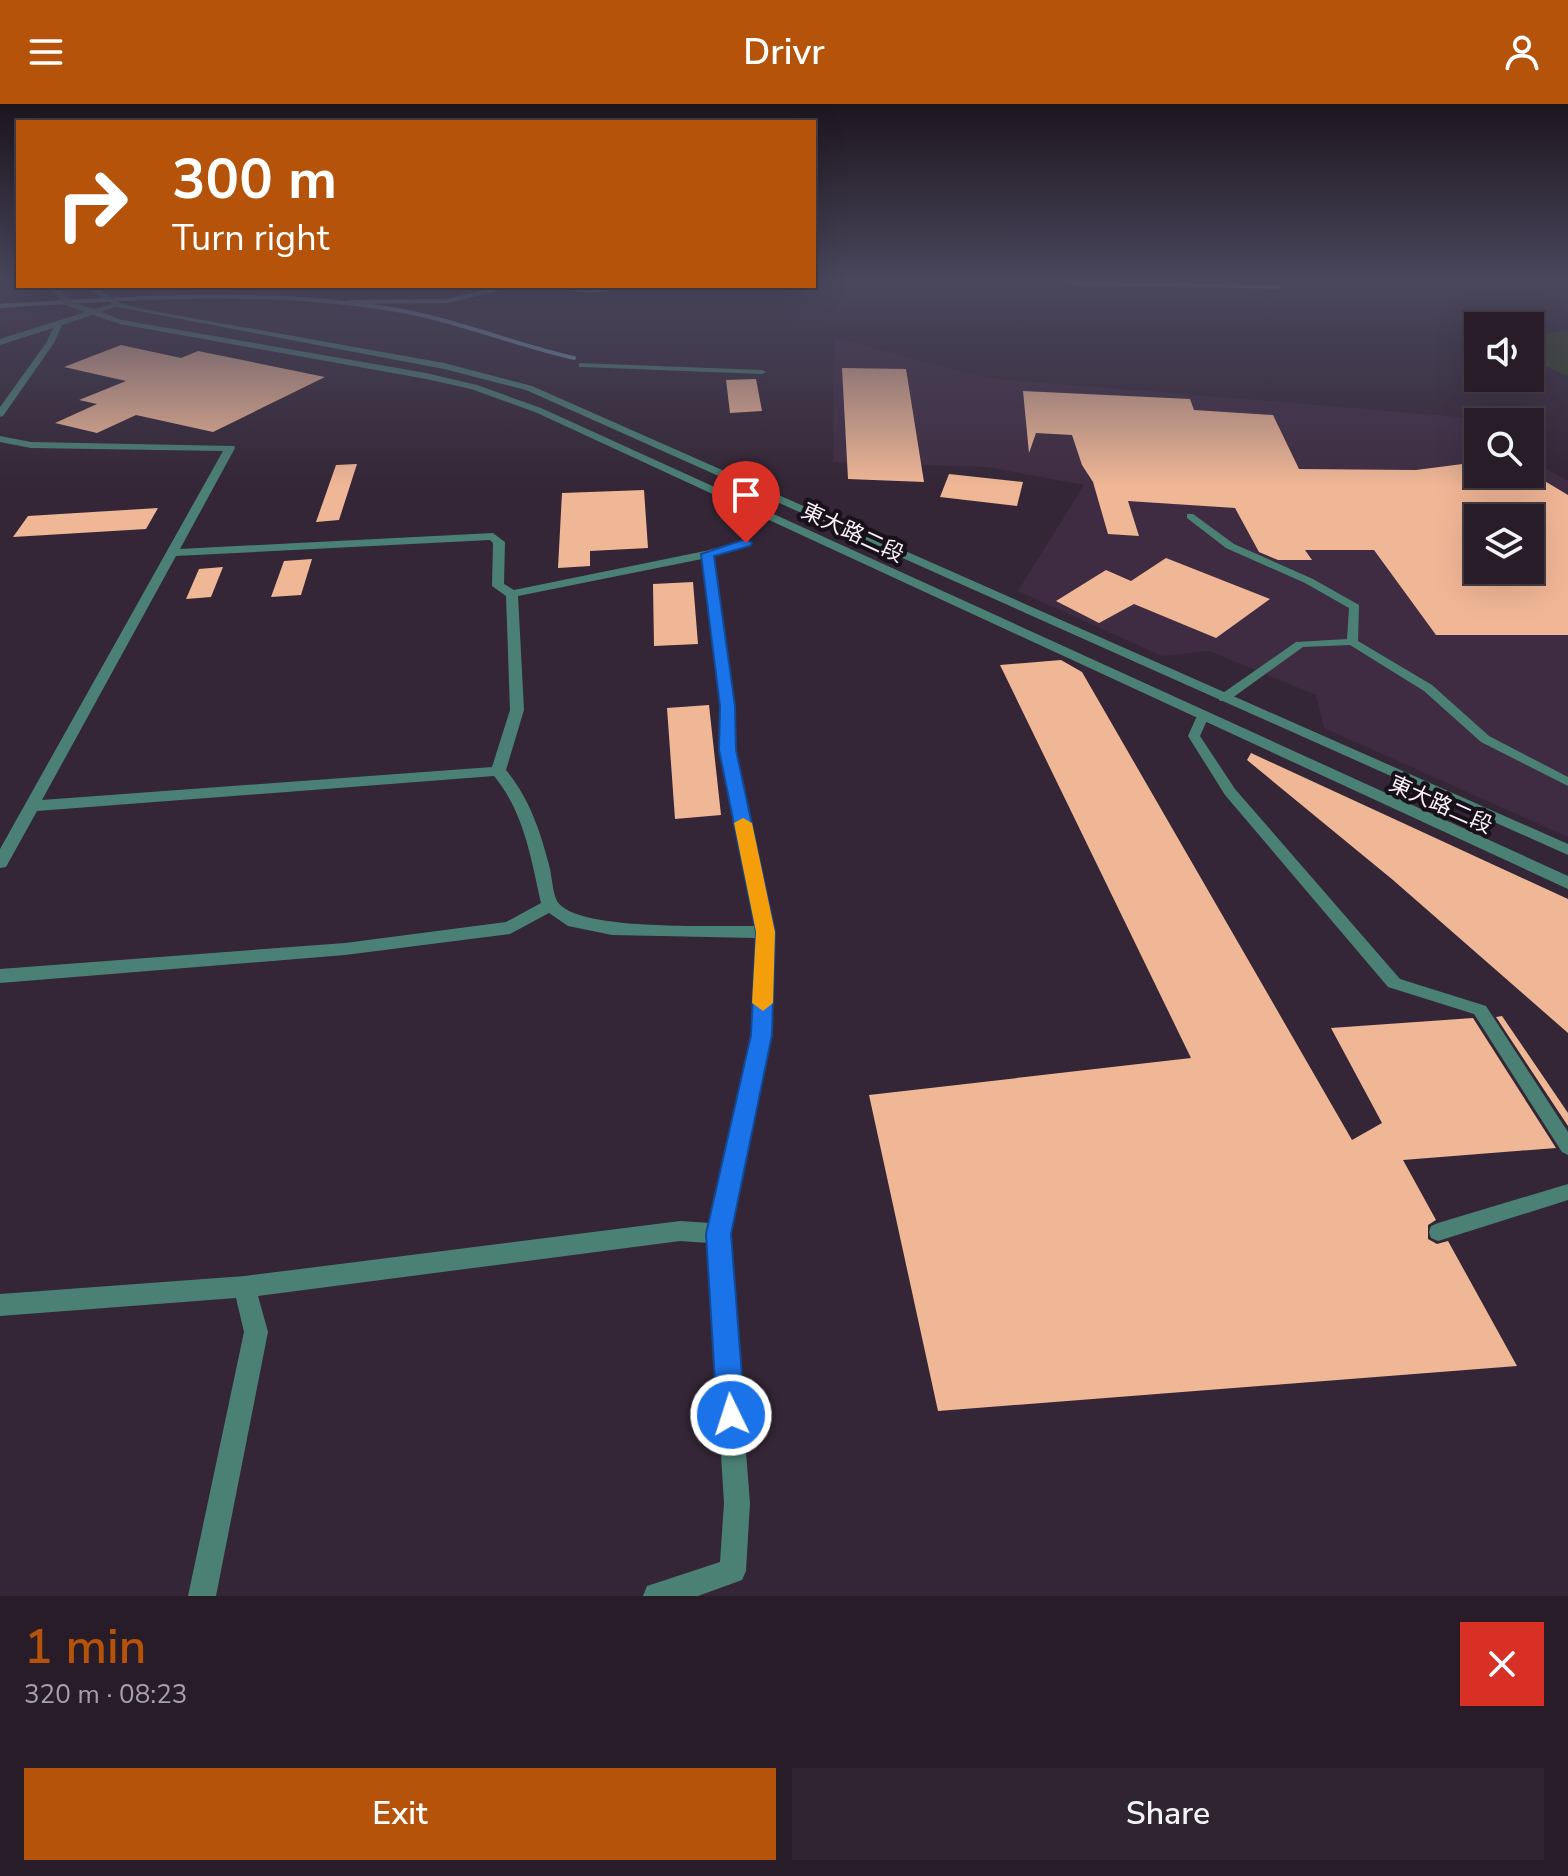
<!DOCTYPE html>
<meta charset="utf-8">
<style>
:root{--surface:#271c28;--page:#2f2530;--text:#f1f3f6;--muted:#a4a1a8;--line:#433a45;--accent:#b45309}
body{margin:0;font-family:"Nunito Sans","Noto Sans TC",sans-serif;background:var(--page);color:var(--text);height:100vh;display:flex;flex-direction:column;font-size:30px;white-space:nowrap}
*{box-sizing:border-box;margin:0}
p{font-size:26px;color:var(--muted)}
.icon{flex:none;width:44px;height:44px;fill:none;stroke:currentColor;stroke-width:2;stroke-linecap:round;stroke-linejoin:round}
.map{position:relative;height:1492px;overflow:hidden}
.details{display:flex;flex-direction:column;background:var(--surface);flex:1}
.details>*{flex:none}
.banner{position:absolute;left:16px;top:16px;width:800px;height:168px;border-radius:0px;box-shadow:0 8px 32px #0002,0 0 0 2px var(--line);background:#b45309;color:#fff;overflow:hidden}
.buttons{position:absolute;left:1464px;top:208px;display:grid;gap:16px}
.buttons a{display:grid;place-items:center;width:80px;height:80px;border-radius:0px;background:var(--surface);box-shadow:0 8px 32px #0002,0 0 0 2px var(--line);font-size:40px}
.pin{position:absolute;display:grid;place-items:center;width:68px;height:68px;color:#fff;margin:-82px -34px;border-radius:50% 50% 50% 0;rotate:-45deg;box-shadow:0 0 8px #0007}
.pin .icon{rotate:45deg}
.me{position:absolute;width:88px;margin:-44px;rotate:356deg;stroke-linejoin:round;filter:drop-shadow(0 0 6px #0008)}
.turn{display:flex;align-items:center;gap:28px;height:168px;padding:0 24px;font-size:36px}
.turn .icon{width:104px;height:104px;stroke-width:2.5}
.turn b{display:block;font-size:56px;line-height:68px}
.round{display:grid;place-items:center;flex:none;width:84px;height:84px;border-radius:0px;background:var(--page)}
.summary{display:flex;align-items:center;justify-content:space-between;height:136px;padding:0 24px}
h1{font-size:48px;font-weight:600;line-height:60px;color:var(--accent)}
.primary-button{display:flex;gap:16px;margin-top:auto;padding:16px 24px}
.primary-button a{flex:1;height:92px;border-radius:0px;background:var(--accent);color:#fff;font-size:32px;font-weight:600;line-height:92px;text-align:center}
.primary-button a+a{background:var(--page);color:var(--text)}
header{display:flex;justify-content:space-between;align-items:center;height:104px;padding:0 24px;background:var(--accent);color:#fff;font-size:36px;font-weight:600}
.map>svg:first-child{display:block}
.built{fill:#3f2c42;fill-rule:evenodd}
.green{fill:#364521}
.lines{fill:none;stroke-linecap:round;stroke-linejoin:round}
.stream{stroke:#7097b0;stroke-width:4}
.building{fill:#f0b796;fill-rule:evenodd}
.service{fill:#4a8174;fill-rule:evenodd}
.minor{fill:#4a8174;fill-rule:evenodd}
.tertiary{fill:#4a8174;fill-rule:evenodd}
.route{fill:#1a73e8;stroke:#114b97;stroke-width:2}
.slow{fill:#f59e0b}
.labels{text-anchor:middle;stroke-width:8;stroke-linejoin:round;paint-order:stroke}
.far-street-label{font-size:22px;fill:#fbf1fc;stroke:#181119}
</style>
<header><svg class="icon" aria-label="menu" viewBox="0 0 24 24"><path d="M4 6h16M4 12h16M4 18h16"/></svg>Drivr<svg class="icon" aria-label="person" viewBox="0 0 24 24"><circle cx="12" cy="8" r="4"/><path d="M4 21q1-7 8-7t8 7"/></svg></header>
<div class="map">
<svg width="1568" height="1492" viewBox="0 0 1568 1492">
<rect width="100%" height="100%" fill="#342636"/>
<path class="built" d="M834,234L988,274L1459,313L1478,324V370H1530V355L1568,377V733L1324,624L1316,591L1209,547L1162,552L1018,487L1084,381L987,363L833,358ZM1478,414H1530V466H1478Z"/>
<path class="green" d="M1568,226V272L1530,255V232Z"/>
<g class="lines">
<path class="stream" d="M1063,175L1075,179L1279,183
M554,182L588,187L632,182
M350,198L447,197L510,182
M0,202C130,194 262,184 391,205C454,215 512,240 574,254"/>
</g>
<path class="building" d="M121,241L181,254L198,247L325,273L213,328L136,311L97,329L55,319L97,300L79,296L126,277L64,263Z
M842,264L906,265L924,378L848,375Z
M756,275L762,307L730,309L726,276Z
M1023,287L1190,295L1194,306L1273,311L1299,365L1416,366L1478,358V370H1533L1568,391V531H1436L1374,446H1305L1312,456H1278L1259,448L1235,404L1128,397L1139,432L1108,430L1093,378L1082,361L1072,331L1036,329L1029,349ZM1478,414H1530V466H1478Z
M357,360L339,416L316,418L336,361Z
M949,370L1023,378L1017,402L940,393Z
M644,386L648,444L590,447V462L558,464L562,389Z
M158,404L146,425L13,433L28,412Z
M1166,454L1270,495L1216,534L1134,500L1099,519L1056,497L1106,466L1131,477Z
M312,455L301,491L271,493L284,457Z
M223,463L211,493L186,495L199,465Z
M693,478L698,540L654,542L653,480Z
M1061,556L1082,568L1352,1036L1382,1019L1331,924L1473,914L1556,1044L1403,1056L1436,1116L1428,1121V1135L1437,1140L1448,1137L1517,1262L938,1307L869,991L1191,954L1000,561Z
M709,601L721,711L675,715L667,604Z
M1251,649L1568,795V929L1393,776L1247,656Z
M1502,912L1568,1009V1022L1496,913Z"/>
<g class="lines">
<path class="service" d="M579,259L762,266L766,268L762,270L582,263H579Z
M1187,410H1193L1234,440L1313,475L1359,501L1358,537L1432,581L1489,632L1568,673V682L1481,638L1424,587L1350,541L1303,543L1228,597H1220L1218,594L1220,591L1296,538L1347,535L1349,504L1305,479L1226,444L1187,414Z
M1202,610L1208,614L1200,632L1235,685L1400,875L1486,902L1568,1028V1051L1562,1048L1474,910L1388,883L1225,691L1188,632L1196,614Z
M1568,1080V1096L1438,1137L1431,1134L1429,1128L1431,1122L1438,1119Z"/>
<path class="minor" d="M114,199L121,201L62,221L54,239L3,312L0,313V303L46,239L53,224L0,241V235Z
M0,332L31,338L234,342L235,344L180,445L493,429L505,438L504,480L514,486L705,447L746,436L752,439L713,452L734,602L735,646L774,828L771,931L729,1130L750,1399L746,1467L742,1476L698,1492H643L647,1482L720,1458L724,1399L708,1139L680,1137L258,1192L268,1228L216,1492H188L244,1228L236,1194L0,1212V1190L245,1172L680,1117L710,1119L753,931L756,834L612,831L568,822L549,809L510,830L345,851L0,879V865L345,839L506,818L541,799C531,754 524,708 494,672L37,707L6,763L0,764V745L223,347L31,344L0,338ZM490,436L493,439L492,482L506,492L510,606L492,663L42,696L176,452ZM702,455L720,602L721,646L755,822C718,821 575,828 557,797C552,787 552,771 549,761C540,726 529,694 506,666L524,606L518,492Z"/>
<path class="tertiary" d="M49,182H57L71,197L122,216L426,269L477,281L541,304L1568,772V785L535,308L471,285L426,275L120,220L65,201Z
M85,182H94L120,199L147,206L444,259L532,282L1568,740V751L526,286L444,265L117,203Z"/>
</g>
<linearGradient id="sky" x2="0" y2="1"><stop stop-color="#1d151e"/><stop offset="0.46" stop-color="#4a475d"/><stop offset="1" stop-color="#4a475d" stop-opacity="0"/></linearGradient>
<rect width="1568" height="383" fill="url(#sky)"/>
<path class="route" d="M746,435L752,439L750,442L714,452L735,602L736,646L775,828L772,931L731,1130L745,1311L741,1321L731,1325L721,1321L717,1311L706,1130L751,931L756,828L719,646L720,602L701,450Z"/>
<path class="slow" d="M743,714L752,719L775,828L773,899L763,907L752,899L756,828L734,719Z"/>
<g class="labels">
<g class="far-street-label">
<text transform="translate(853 428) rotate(25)" y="8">東大路二段</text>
<text transform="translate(1441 700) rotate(24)" y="8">東大路二段</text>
</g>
</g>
</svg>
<div class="buttons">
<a><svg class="icon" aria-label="sound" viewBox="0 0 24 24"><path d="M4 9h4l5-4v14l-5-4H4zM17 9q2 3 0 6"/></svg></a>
<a><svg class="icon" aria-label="search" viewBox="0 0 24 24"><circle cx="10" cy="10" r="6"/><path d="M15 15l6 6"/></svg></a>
<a><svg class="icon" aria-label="layers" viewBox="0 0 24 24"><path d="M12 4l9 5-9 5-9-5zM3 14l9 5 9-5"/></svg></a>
</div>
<div class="pin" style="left:746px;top:439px;background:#d93025"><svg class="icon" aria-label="arrive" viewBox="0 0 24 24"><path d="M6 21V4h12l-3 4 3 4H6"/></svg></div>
<svg class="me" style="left:731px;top:1311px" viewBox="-20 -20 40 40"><circle r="17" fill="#1a73e8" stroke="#fff" stroke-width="3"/><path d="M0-11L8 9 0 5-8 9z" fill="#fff"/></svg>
<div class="banner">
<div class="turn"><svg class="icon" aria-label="right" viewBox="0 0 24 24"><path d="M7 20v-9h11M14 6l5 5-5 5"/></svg><div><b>300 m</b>Turn right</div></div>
</div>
</div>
<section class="details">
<div class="summary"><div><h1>1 min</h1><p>320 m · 08:23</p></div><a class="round" style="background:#d93025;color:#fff"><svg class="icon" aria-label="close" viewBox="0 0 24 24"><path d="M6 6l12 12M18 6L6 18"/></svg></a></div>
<div class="primary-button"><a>Exit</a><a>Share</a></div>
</section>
